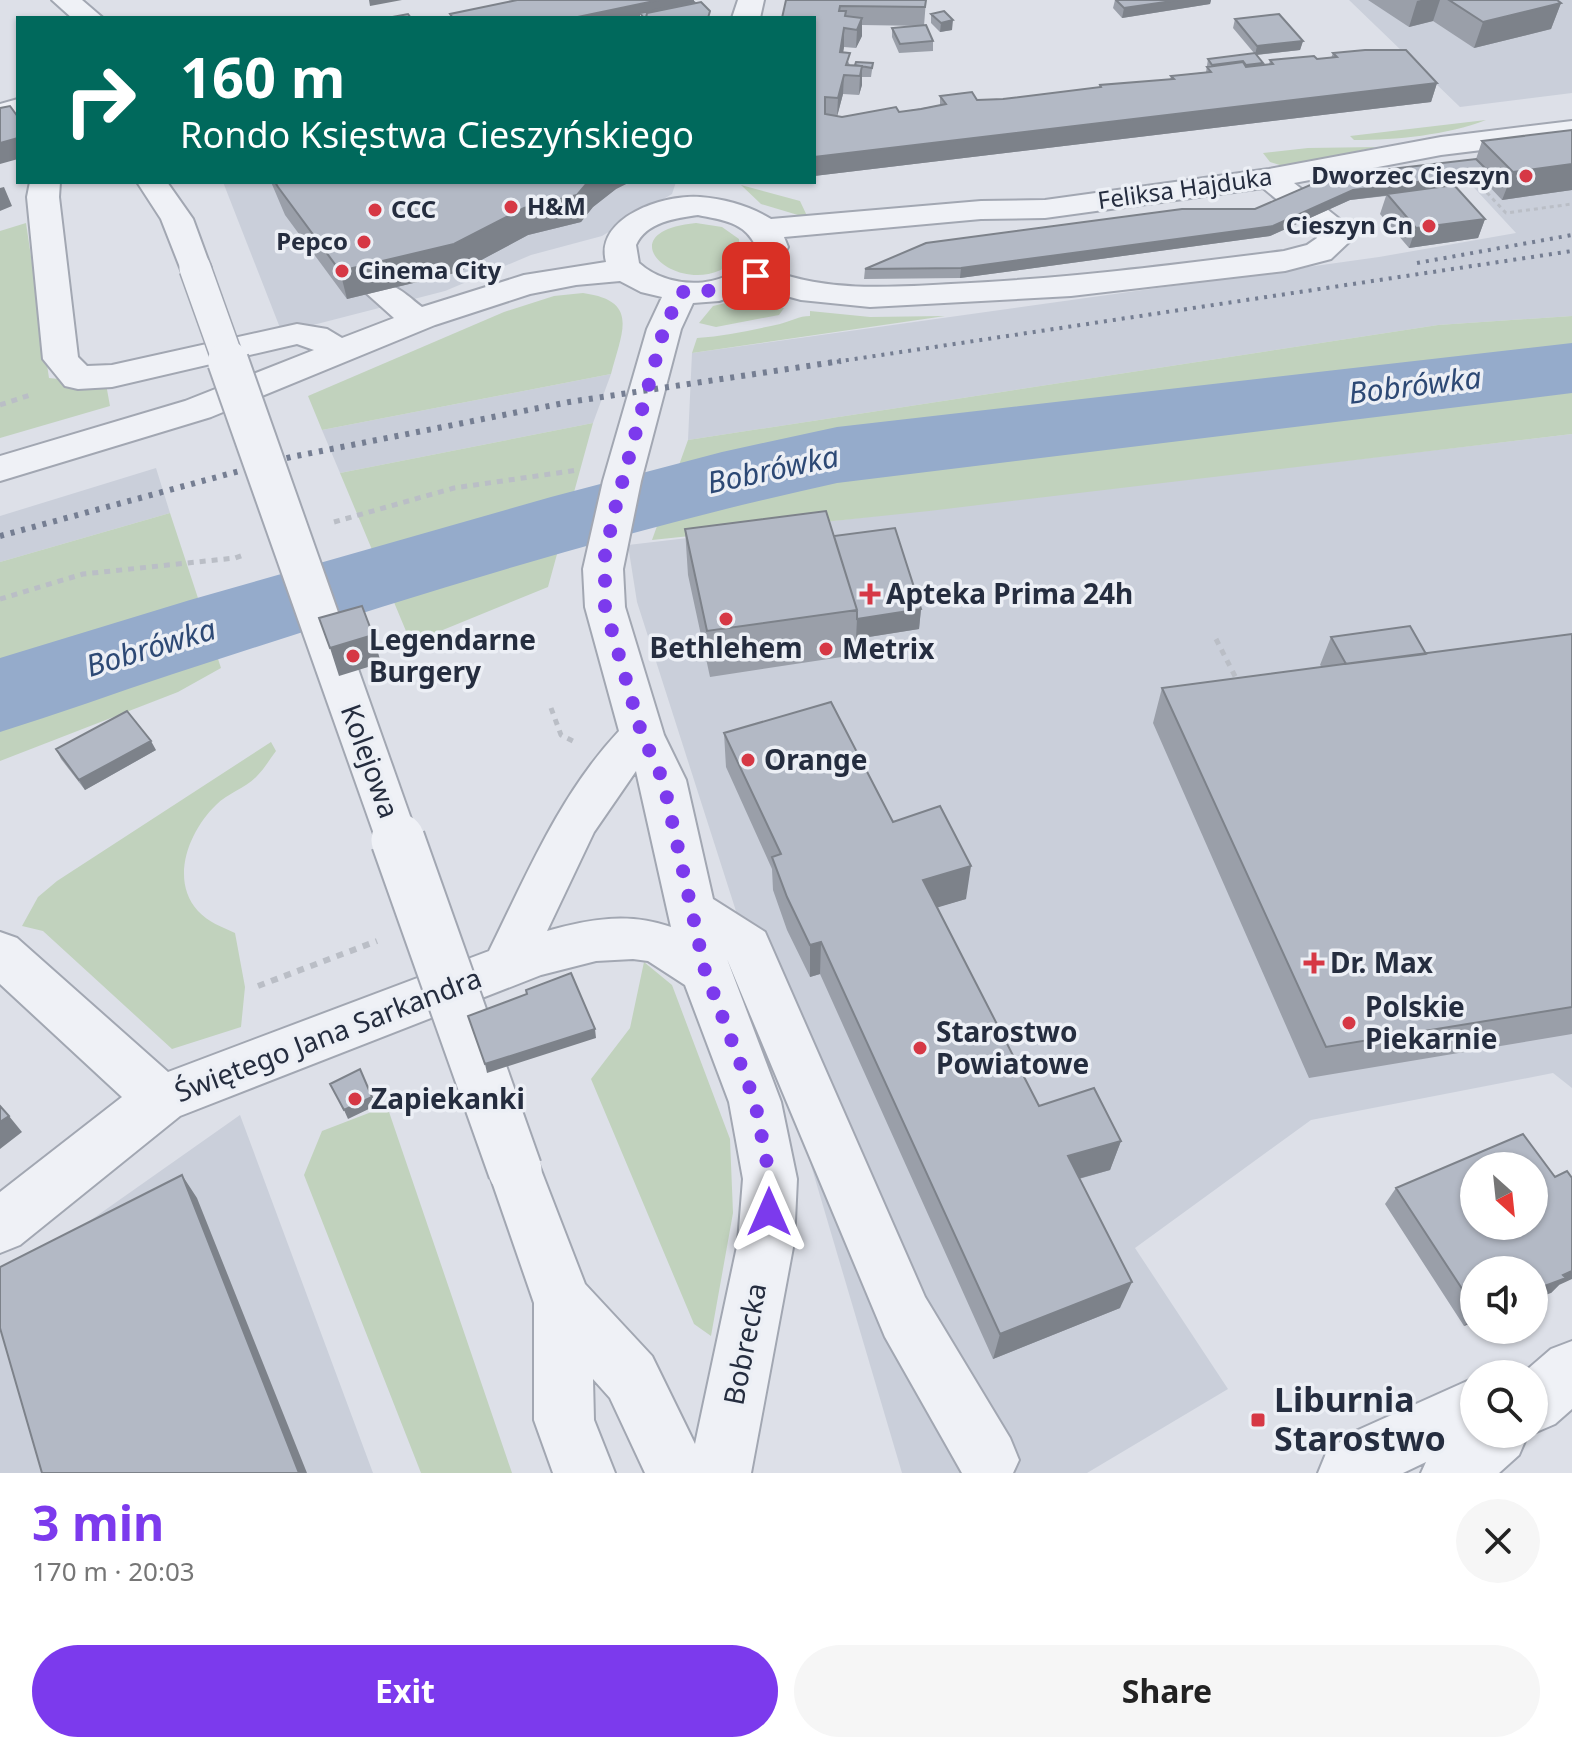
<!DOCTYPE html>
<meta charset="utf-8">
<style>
:root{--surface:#fff;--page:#f6f6f6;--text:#222;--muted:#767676;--accent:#7c3aed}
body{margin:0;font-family:"Noto Sans",sans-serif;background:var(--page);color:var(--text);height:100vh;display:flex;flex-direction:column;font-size:30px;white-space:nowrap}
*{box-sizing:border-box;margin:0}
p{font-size:26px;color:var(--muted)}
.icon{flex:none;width:44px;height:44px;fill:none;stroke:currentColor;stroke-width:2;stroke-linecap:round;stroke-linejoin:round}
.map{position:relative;height:1473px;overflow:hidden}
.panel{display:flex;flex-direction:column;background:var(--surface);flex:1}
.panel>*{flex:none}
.guide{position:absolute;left:16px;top:16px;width:800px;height:168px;border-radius:0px;box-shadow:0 2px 6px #0004;background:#00695c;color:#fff;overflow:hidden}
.needle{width:52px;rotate:153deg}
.fabs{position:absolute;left:1460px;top:1152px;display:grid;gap:16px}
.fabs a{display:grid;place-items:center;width:88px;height:88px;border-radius:50%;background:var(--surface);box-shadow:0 2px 6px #0004;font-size:40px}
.pin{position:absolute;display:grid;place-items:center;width:68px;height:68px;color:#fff;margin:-34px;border-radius:16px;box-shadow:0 4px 12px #0006}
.me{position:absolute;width:88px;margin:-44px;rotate:0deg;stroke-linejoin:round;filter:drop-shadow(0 0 6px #0008)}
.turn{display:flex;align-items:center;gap:28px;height:168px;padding:0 32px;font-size:36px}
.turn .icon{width:104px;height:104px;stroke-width:2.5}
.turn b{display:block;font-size:56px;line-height:68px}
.round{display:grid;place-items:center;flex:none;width:84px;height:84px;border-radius:42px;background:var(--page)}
.headline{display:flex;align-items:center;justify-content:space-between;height:136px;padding:0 32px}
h1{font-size:48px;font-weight:700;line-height:60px;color:var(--accent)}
.primary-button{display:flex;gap:16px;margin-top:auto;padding:16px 32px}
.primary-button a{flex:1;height:92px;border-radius:48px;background:var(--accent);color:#fff;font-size:32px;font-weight:700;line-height:92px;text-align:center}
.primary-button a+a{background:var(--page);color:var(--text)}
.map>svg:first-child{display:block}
.built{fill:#cacfda}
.green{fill:#c1d2bd}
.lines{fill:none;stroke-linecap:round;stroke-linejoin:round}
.river{fill:#95abcb;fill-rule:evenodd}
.minor-casing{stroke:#a2a7b2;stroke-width:4}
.path-far2{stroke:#babec6;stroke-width:3;stroke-dasharray:4 4;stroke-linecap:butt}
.path-far1{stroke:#babec6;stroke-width:5;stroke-dasharray:6 6;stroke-linecap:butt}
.path{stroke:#babec6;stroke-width:6;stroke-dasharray:7 7;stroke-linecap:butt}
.minor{fill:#eff1f6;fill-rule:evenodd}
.rail-far1{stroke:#757e92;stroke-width:4;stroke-dasharray:3 6;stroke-linecap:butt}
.rail{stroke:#757e92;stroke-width:6;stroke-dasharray:4 7;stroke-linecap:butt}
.minor-bridge-far2-casing{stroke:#a2a7b2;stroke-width:34;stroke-linecap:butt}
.minor-bridge-far1-casing{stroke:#a2a7b2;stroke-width:44;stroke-linecap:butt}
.minor-bridge-casing{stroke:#a2a7b2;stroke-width:57;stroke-linecap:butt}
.minor-bridge-far2{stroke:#eff1f6;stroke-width:31}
.minor-bridge-far1{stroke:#eff1f6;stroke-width:40}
.minor-bridge{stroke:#eff1f6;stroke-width:53}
.wall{fill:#9a9fa9}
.shaded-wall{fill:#7d828a}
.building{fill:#b3b9c5;stroke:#7d828a;stroke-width:2;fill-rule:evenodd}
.route{stroke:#7c3aed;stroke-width:14;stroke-dasharray:0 25.2}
.poi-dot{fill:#d63845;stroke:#eceff5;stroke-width:3}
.labels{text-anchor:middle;stroke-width:7;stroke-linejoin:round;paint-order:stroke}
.far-poi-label{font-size:24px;font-weight:bold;fill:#252d3f;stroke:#eceff5;text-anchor:end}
.far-street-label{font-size:24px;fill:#252d3f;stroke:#eceff5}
.poi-label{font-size:28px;font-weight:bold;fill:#252d3f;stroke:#eceff5;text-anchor:start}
.street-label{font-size:28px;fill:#252d3f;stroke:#eceff5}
.water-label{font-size:30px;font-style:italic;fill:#2d4975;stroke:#eceff5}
.near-poi-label{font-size:34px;font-weight:bold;fill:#252d3f;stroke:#eceff5;text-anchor:start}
</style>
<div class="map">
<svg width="1572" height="1473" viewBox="0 0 1572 1473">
<rect width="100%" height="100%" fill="#dde0e8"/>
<path class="built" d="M1349,0H1572V93L1460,107Z
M1572,148V316L1438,325L688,440L692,353L1379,257L1516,233L1453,165Z
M223,182H676L672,194L602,236L531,255L445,291L282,333Z
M611,374L593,423L340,473L322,430Z
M1572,434V1088L1553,1073L1311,1120L1135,1248L1228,1389L1087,1473H902L735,908L637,602L628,545Z
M156,468L170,513L0,562V516Z
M240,1115L373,1473H0V1284Z"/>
<path class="green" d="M1486,120C1447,135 1397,140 1354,140L1350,136Z
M1377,147L1283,166L1270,162L1263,153L1308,148Z
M741,185L800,201L808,218L761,204Z
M26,223L49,378L106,384L110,406L0,438V231Z
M696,223L722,227L739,239L740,255C693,311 595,233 696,223Z
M583,293C640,301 622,331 611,374L322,430L308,396L504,312L554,296Z
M738,300L784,308L779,315L716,327L699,323L713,306Z
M810,311L870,317L945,316L692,353L697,338C725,336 752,330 780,324C791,321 799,316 810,316Z
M1572,316V434L929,511L652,540L688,440L1438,325Z
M593,423L548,587L411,643L340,473Z
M170,513L221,668L178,692L0,761V562Z
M271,742L276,751C270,759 264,769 257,776C246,788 228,793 216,805C190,830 169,879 198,911C208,922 222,927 235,933L245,987L241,1027L172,1049L43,931L22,926L38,897L57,881Z
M644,962L672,985L730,1139L733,1213L711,1336L694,1324L591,1079L630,1028Z
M387,1106L512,1473H421L304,1175L322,1131Z"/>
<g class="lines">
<path class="river" d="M1572,343V393L837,483C612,532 391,603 173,674C115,693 58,714 0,732V658L190,600L551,497L722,452L837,427Z"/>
<g class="minor-casing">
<path id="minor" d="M52,0H82L103,18H72Z
M738,0H764L760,18H732Z
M18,99V117L0,122V104Z
M1572,121V139L1441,155L1294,183L1342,221L1350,241L1331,259L1285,271L1071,296L870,307L801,300L757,288L719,301L693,303L681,329L641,481L623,569L625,607L664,735L686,780L713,899L765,932L925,1297L1010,1438L1019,1460L1013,1473H962L885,1337L727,959L781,1102L797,1179L794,1242L751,1473H645L610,1398L593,1379L594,1420L615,1473H553L534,1420V1303L488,1170L496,1152L515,1144L534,1152L585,1284L652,1356L695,1444L738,1242L743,1179L729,1102L685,985L648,961L633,959L596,961L541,975L180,1116L20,1245L0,1253V1192L122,1097L0,984V932L17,938L168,1072L489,951C527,874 560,794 619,731L585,607L583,569L603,481L647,329L662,297L641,292L620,281L576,285L530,294L435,325L211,417L0,481V456L185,401L314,350L297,344L112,387L78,389L65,386L43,359L27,197L30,182H60L59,197L78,357L87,366L112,365L297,324L327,329L342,338L394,318L365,292L370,285C393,279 405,294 422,307L524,275L606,262C594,217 665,194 700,197C725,199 750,206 771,219L981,201L1045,200L1269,169L1441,137ZM1263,188L1316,232L1317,238L1307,245L1284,251C1173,265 1062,279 951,284C892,287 831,292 776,272L788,247L784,237L981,219L1045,218ZM698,215C722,220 746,222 756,247C737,290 672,293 639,263L636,245C646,222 676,218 698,215ZM636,771L671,927C629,912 589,919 547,931L594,832Z
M137,182H167L193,219L211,268L207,275L195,278L183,275L161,219Z
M1572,1341V1409L1555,1424L1534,1433V1374H1522L1551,1349Z
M1474,1378V1434H1528L1519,1455L1499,1473H1421L1426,1462L1403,1473H1318L1327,1451L1358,1430Z"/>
</g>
<path class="path-far2" d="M1476,181L1506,213L1572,204"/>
<path class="path-far1" d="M0,405L33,394
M334,522L454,488L578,470
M0,599L83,574L235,558L246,554
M1216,639L1239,684
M551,708L561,735L573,741"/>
<path class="path" d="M258,986L377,941"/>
<use href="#minor" class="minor"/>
<path class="rail-far1" d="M1417,263L1572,235
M828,363L1572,251"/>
<path class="rail" d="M0,536L291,457L569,402L841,361"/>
<g class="minor-bridge-far2-casing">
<path id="minor-bridge-far2" d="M195,268L229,363"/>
</g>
<g class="minor-bridge-far1-casing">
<path id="minor-bridge-far1" d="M228,361L398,842"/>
</g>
<g class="minor-bridge-casing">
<path id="minor-bridge" d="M398,840L515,1170"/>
</g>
<use href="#minor-bridge-far2" class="minor-bridge-far2"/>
<use href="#minor-bridge-far1" class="minor-bridge-far1"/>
<use href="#minor-bridge" class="minor-bridge"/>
</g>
<path class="wall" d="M786,0H926L924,26L933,41V51L899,53L892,37V28L923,26L862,25V36L856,48L844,47L843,52L850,65L873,63L871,77H862V85L859,95L843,94L837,116L842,117L899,112L940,105V96L977,100L1003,99L1099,88L1100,85L1170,80L1171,76L1206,72L1208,59L1254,53L1233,28L1235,19L1303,41L1300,50L1256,55L1262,65H1269L1270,60L1317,59L1331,58L1333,53L1437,83L1431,102L814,176V18Z
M1115,0H1211L1210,4L1122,18L1113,8Z
M1368,0H1557L1561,3L1551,29L1474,48L1433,21L1409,27Z
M931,14L952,30L940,32L931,23Z
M1572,130V190L1502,200L1486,183L1455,186L1485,219L1478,238L1409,248L1380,214L1386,196L1350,200L1270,236L960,278L864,279L865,269L1255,209L1476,159L1482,141Z
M271,182H630L616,189L593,207L581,222L528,235L459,272L347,299L285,215Z
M685,529L834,536L921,609L919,629L856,639L855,655L710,677L688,575Z
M1572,634V1034L1309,1078L1153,723L1162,688L1322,667L1320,665L1331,637L1426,654Z
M724,733L893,822L966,899L937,907L1039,1106L1121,1141L1110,1170L1079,1179L1120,1308L993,1359L820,974L810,977L787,930L773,890L772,869L726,767Z
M56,749L156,750L85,790L61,759Z
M1396,1188L1559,1285L1551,1293L1474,1270V1322L1464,1326L1385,1204Z"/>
<path class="shaded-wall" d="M369,0H402L370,6Z
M659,0H694V11L640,13V18H573Z
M1179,0H1211L1210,4L1122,18L1124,8Z
M1421,0H1440L1433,21L1409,27L1417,1Z
M1561,3L1551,29L1474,48L1483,22Z
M862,18V36L856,48L857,30Z
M953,20L952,30L940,32L941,23Z
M844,28V47L840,71V52Z
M1303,41L1300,50L1255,55L1257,46Z
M862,66V85L859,95L860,76Z
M844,75L843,94L837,117L838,98Z
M1437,83L1431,102L814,176V157Z
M18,138V159L0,164V143Z
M1572,164V190L1502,200L1513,172Z
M1490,173L1486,183L1350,200L1270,236L960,278L961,268L1353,190Z
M588,182H630L616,189L593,207L581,222L528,235L459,272L347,299L340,271L524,208Z
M4,187L12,206L0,211V188Z
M1485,219L1478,238L1409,248L1416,228Z
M921,609L919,629L856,639L857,619Z
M373,635L381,663L339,676L330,648Z
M151,741L156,750L85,790L79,780Z
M971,866L966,899L919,913L923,880Z
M821,942L820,974L810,977V945Z
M595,1029L596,1038L487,1073L485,1064Z
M360,1069L375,1106L348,1119L344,1110Z
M9,1116L22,1132L0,1149V1122Z
M1121,1141L1110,1170L1059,1184L1068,1156Z
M182,1175L197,1198L307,1473H299Z
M1572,1271V1279L1559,1285L1551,1293L1534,1299V1290Z
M1132,1282L1120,1308L993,1359L1000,1334Z
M1474,1316V1322L1464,1326Z"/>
<path class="building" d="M517,0H659L573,18H453L450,14Z
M786,0H926L925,7L840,6L839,11H846L845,16L862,18L857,30L844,28L840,52L850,53L846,65L862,66L860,76L844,75L838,98L825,97V114L842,117L896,107L899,112L921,109L946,104L940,96L972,92L977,100L1003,99L1101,87L1100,85L1174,79L1171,76L1211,72L1207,67L1243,62L1246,67L1273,64L1270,60L1314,56L1317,59L1337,57L1333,53L1365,50H1406L1437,83L814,157V18H782Z
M1116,0H1179L1124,8Z
M1449,0H1557L1561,3L1483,22Z
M694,2L695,3L647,13L646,18H644L640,13Z
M701,2L710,11L708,18H646L647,13Z
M944,11L953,20L941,23L931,14Z
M408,14L411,18H387Z
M1279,14L1303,41L1257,46L1235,19Z
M926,25L933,41L900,44L892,28Z
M1255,53L1263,63L1246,65L1243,61L1212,65L1208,59Z
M856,62L873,63L872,68L855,65Z
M10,106L18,117V138L0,143V108Z
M1572,130V164L1513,172L1482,141Z
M1476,159L1490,173L1353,190L1273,226L961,268L865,269L926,243L1182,209H1255L1331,176Z
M275,182H588L577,195L524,208L454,244L340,271L278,187Z
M1454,185L1485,219L1416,228L1387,194Z
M826,511L857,610L707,631L685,529Z
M895,528L921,609L857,619V610L834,536Z
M362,606L373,635L330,648L319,618Z
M1410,626L1426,654L1346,664L1331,637Z
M1572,634V1007L1326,1047L1162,688Z
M831,702L893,822L940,806L971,866L923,880L1039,1106L1094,1088L1121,1141L1068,1156L1132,1282L1000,1334L821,942L810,945L787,897L772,857L781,854L724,733Z
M127,711L151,741L79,780L56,749Z
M571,973L595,1029L485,1064L468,1016L527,994L526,990Z
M360,1069L372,1097L344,1110L330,1084Z
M0,1106L9,1116L0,1122Z
M1523,1134L1555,1177L1567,1171L1572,1178V1271L1563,1275L1566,1278L1534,1290V1270H1474V1307L1396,1188ZM1474,1166H1534V1226H1474Z
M182,1175L299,1473H42L0,1328V1267Z"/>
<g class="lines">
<path class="route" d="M756,276L722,290L681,292L664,329L616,505L605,554V607L642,735L663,780L705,971L755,1102L770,1179L769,1212"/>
</g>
<g class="poi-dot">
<circle cx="1526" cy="176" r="8"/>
<circle cx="511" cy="207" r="8"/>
<circle cx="375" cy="210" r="8"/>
<circle cx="1429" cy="226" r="8"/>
<circle cx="364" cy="242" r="8"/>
<circle cx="342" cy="271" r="8"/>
<path d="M866 582h8v8h8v8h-8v8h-8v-8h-8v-8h8z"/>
<circle cx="726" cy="619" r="8"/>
<circle cx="826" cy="649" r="8"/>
<circle cx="353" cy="656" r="8"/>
<circle cx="748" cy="760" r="8"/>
<path d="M1310 951h8v8h8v8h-8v8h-8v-8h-8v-8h8z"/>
<circle cx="1349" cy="1023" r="8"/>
<circle cx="920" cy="1048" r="8"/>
<circle cx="355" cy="1099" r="8"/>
<rect x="1250" y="1412" width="16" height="16" rx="4"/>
</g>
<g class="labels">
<g class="far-poi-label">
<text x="1510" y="184">Dworzec Cieszyn</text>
<text x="527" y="215" text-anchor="start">H&amp;M</text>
<text x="391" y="218" text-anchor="start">CCC</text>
<text x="1413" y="234">Cieszyn Cn</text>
<text x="348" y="250">Pepco</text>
<text x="358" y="279" text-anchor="start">Cinema City</text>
</g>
<g class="far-street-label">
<text transform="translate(1185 189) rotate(-8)" y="8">Feliksa Hajduka</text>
</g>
<g class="poi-label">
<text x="886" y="604">Apteka Prima 24h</text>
<text x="369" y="650">Legendarne<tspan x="369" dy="32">Burgery</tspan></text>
<text x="726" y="658" text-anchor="middle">Bethlehem</text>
<text x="842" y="659">Metrix</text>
<text x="764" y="770">Orange</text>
<text x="1330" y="973">Dr. Max</text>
<text x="1365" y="1017">Polskie<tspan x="1365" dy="32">Piekarnie</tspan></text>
<text x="936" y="1042">Starostwo<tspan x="936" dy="32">Powiatowe</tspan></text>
<text x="371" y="1109">Zapiekanki</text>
</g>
<g class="street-label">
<text transform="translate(370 761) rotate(70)" y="10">Kolejowa</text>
<text transform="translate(328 1035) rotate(-21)" y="10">Świętego Jana Sarkandra</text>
<text transform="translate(745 1344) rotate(-79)" y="10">Bobrecka</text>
</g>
<g class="water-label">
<text transform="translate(1415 386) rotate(-7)" y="10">Bobrówka</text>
<text transform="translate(773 470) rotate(-12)" y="10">Bobrówka</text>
<text transform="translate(151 648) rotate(-17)" y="10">Bobrówka</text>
</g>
<g class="near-poi-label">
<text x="1274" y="1412">Liburnia<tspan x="1274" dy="39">Starostwo</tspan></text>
</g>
</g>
</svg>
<div class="fabs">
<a><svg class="needle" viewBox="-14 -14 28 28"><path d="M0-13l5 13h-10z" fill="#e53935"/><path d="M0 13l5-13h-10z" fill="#767676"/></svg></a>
<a><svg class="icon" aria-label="sound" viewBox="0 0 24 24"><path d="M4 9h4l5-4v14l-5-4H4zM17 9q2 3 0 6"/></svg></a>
<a><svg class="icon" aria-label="search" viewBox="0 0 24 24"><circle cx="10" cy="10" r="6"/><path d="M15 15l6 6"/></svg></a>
</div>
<div class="pin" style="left:756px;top:276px;background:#d93025"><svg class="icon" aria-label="arrive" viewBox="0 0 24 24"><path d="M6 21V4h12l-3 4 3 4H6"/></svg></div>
<svg class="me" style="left:769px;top:1212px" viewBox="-20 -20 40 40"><path d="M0-17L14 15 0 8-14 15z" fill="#7c3aed" stroke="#fff" stroke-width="4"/></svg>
<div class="guide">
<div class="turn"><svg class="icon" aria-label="right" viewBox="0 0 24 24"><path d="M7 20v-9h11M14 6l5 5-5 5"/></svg><div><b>160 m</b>Rondo Księstwa Cieszyńskiego</div></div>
</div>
</div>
<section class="panel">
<div class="headline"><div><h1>3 min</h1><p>170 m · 20:03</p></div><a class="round"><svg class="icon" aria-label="close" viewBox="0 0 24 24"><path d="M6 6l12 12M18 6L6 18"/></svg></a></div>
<div class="primary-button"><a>Exit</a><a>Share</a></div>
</section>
